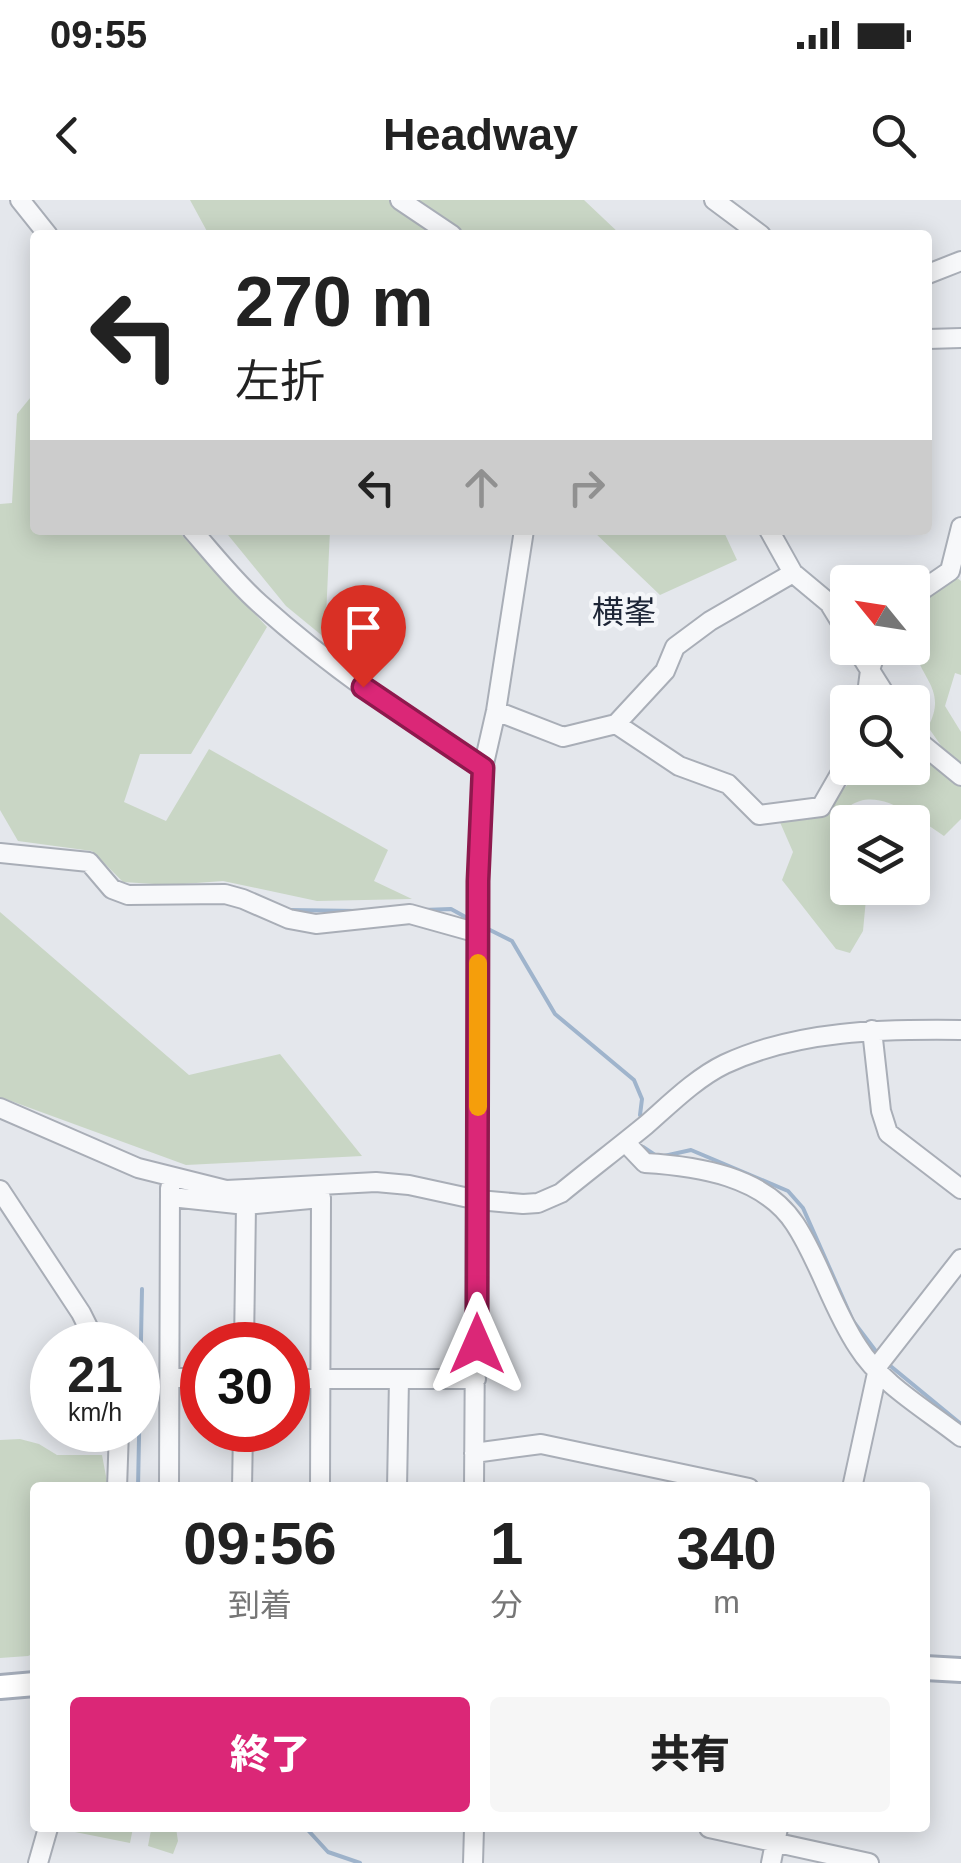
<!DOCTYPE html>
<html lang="ja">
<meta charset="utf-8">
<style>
:root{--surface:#fff;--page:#f6f6f6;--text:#222;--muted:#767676;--accent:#db2777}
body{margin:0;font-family:Helvetica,"Noto Sans JP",sans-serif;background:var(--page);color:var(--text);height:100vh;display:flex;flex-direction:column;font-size:38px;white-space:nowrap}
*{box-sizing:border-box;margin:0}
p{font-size:32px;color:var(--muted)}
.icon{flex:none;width:55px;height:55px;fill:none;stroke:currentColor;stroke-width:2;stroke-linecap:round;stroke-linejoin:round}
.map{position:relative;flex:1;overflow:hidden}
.details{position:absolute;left:30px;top:1282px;width:900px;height:350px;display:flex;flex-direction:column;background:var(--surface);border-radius:10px;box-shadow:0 5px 25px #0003}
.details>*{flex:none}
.hud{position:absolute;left:30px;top:30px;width:902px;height:305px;border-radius:10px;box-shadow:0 5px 25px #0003;background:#fff;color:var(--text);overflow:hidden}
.needle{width:65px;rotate:300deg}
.fabs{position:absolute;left:830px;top:365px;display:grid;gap:20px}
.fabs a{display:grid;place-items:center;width:100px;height:100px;border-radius:10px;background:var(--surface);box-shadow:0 5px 25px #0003;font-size:50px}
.speed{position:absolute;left:30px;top:1122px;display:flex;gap:20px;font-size:50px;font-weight:700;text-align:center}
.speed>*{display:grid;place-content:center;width:130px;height:130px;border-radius:50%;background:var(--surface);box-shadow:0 5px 25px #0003;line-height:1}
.speed small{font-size:25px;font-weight:400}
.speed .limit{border:15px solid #d22;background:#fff;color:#111}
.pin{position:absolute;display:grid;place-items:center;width:85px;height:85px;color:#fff;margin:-102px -42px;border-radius:50% 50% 50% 0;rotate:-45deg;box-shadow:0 0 10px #0007}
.pin .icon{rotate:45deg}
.me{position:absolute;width:110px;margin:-55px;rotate:0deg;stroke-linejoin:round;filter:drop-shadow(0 0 8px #0008)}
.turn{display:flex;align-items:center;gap:35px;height:210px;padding:0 40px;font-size:45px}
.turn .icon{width:130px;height:130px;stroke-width:2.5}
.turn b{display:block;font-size:70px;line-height:85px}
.lanes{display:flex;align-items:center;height:95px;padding:0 40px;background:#0003;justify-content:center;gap:50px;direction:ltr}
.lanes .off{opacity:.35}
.eta{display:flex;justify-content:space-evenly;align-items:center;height:170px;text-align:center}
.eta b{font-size:60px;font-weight:800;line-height:70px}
.primary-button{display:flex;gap:20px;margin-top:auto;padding:20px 40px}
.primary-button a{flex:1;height:115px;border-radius:10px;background:var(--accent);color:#fff;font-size:40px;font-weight:800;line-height:115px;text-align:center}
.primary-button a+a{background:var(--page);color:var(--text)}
.status{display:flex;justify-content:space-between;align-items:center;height:70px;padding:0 50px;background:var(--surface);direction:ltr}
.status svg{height:28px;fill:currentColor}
header{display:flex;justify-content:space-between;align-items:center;height:130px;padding:0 40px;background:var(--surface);font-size:45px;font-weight:800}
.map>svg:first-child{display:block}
.green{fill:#c9d6c5}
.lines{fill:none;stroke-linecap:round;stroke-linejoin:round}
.stream{stroke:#9fb4cc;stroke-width:4}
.minor-casing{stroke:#a9aeb7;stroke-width:22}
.major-casing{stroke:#a3abb8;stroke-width:28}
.minor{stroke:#f7f8fa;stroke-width:18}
.major{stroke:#fff;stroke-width:22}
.route-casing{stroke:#8e194d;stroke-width:25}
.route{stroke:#db2777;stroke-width:18}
.slow{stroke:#f59e0b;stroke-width:18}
.labels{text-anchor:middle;stroke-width:9;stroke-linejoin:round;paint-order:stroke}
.quarter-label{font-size:32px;fill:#1d2536;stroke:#f4f6f9}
</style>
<div class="status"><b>09:55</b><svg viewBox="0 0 49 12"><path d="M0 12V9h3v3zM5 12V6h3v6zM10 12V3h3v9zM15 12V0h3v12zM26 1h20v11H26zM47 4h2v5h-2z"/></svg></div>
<header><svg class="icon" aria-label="back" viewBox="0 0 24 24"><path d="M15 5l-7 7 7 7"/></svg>Headway<svg class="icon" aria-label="search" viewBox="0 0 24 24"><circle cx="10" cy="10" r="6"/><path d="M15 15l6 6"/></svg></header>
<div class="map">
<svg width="961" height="1663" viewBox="0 0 961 1663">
<rect width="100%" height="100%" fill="#e4e7ec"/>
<path class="green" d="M190,0H584L621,35H209Z
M35,192V330H177L267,427L191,554H140L124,602L166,621L209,549L388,650L374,681L412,699L317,701L223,681L170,685L123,682L92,651L18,641L0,610V304L12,303L17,214Z
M224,330H330L325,438L286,406Z
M592,330H723L737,360L660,395Z
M955,376L961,381V475L955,473L945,506L961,532V619L944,636C908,612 861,572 832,628L836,639L847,648L848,688H867L863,731L850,753L836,749L782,680L793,652L779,620L833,601L856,575L873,583C884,570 896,568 912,568L913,561L923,557L943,568L951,560L928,527C946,493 925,482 914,451C909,439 912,418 912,403Z
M0,712L189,875L280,854L362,956L186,965L0,897Z
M20,1239L39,1244L57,1255H102L108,1287L35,1288V1453L28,1456L0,1458V1240Z
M65,1628H176L178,1641L173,1654L148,1646L151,1630L133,1628L130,1643L65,1630Z"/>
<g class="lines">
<path class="stream" d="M289,710L359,711
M423,710L451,709L471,720
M484,727L512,741L555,814L634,880L642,899L640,915
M643,947L655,955
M664,956L691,950L788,991L803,1008L853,1121L878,1154
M888,1164L961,1224
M138,1288L142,1089
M306,1628L328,1652L360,1663"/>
<g class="minor-casing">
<path id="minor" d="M20,0L48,35
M400,0L452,35
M714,0L761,35
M928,74L961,61
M928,139L961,138
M192,330C214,355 235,382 260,404C329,466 406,518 483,568
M769,330L793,373L829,403L848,434
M912,397L950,371L961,327
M856,448L890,502
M866,502L870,470L877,448
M496,511L563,537L616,524L665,471L675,447L710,421L793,373
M616,524L679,566L728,584L759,615L821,607L848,560
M912,536L961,576
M0,653L89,662L112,689L128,695L225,694L243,699L289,719L316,724L410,714L478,733
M872,830L881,911L888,933L961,989
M0,908L138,968L226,990L376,982L409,985L478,1000L523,1004L538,1003L561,993C589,970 618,948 646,925C670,904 696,878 725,864C798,830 883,829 961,830
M625,942L645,963C697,966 764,976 795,1024C820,1062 832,1108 858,1147C881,1184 927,1210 961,1237
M0,990L81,1113L97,1145
M171,997L246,1005L321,998L320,1288
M244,1145L246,1005
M170,1178H202
M288,1179H476
M474,1253L541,1244L749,1288
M117,1288L119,1230
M169,1288L170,988
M242,1288L243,1230
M397,1288L399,1179
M474,1288L478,681L483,568L496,511L524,330
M852,1288L879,1164L961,1059
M709,1628L869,1663
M38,1663L48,1628
M473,1663L474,1628
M771,1663L778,1628"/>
</g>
<g class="major-casing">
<path id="major" d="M925,1468L961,1470
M0,1487L35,1484"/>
</g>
<use href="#minor" class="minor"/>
<use href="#major" class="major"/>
</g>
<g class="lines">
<g class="route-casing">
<path id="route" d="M363,487L483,568L478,681L477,1144"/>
</g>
<use href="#route" class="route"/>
<path class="slow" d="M478,907V763"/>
</g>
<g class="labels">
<g class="quarter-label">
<text x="624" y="423">横峯</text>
</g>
</g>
</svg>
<div class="fabs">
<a><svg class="needle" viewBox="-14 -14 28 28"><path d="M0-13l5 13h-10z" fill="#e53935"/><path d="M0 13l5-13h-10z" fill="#767676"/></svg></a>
<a><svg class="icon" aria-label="search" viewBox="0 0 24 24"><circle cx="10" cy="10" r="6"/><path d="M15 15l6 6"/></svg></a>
<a><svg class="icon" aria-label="layers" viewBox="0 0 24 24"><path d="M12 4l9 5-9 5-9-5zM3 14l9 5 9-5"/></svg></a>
</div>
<div class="speed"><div>21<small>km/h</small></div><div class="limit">30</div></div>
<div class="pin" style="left:363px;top:487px;background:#d93025"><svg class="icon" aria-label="arrive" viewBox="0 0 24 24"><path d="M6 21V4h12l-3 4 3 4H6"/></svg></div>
<svg class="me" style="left:477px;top:1144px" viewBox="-20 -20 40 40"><path d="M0-17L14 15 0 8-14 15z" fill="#db2777" stroke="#fff" stroke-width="4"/></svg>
<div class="hud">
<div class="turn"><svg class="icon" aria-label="left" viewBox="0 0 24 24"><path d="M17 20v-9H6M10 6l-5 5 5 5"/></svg><div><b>270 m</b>左折</div></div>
<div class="lanes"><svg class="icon" aria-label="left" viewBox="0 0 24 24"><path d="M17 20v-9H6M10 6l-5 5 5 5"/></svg><svg class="icon off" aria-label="ahead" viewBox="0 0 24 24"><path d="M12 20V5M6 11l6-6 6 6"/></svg><svg class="icon off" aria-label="right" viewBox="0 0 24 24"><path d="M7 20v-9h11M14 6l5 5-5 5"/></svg></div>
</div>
<section class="details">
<div class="eta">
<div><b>09:56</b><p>到着</p></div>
<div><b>1</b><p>分</p></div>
<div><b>340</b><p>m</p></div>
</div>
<div class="primary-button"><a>終了</a><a>共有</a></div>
</section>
</div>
